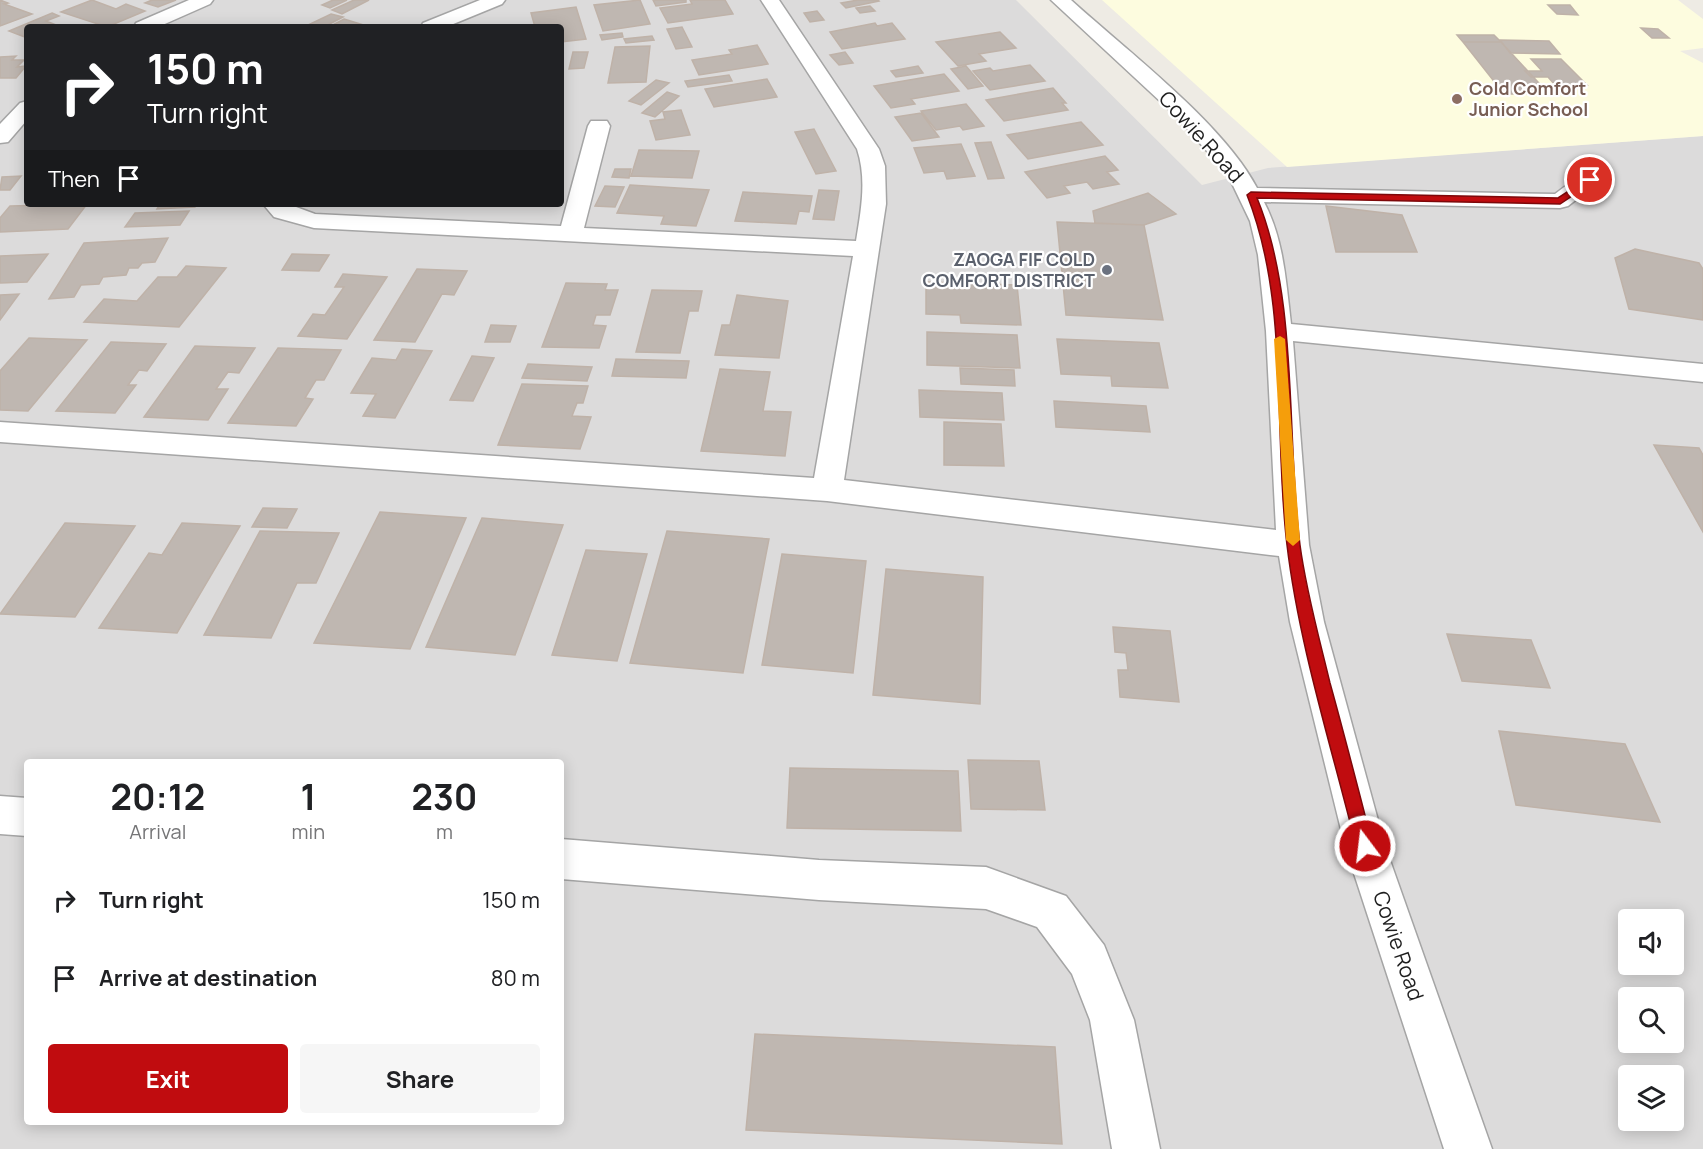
<!DOCTYPE html>
<style>
:root{--surface:#fff;--page:#f6f6f6;--text:#202124;--muted:#757577;--accent:#c00c0f}
body{margin:0;font-family:Manrope,sans-serif;background:var(--page);color:var(--text);height:100vh;display:flex;flex-direction:column;font-size:22px;white-space:nowrap}
*{box-sizing:border-box;margin:0}
p{font-size:20px;color:var(--muted)}
.icon{flex:none;width:33px;height:33px;fill:none;stroke:currentColor;stroke-width:2;stroke-linecap:round;stroke-linejoin:round}
.map{position:relative;flex:1;overflow:hidden}
.details{position:absolute;left:24px;top:759px;width:540px;height:366px;display:flex;flex-direction:column;background:var(--surface);border-radius:6px;box-shadow:0 3px 15px #0003}
.details>*{flex:none}
.hud{position:absolute;left:24px;top:24px;width:540px;height:183px;border-radius:6px;box-shadow:0 3px 15px #0003;background:#202124;color:#fff;overflow:hidden}
.fabs{position:absolute;left:1618px;top:909px;display:grid;gap:12px}
.fabs a{display:grid;place-items:center;width:66px;height:66px;border-radius:6px;background:var(--surface);box-shadow:0 3px 15px #0003;font-size:30px}
.pin{position:absolute;display:grid;place-items:center;width:51px;height:51px;color:#fff;margin:-26px;border:3px solid #fff;border-radius:50%;box-shadow:0 2px 6px #0007}
.me{position:absolute;width:66px;margin:-33px;rotate:345deg;stroke-linejoin:round;filter:drop-shadow(0 0 4px #0008)}
.turn{display:flex;align-items:center;gap:21px;height:126px;padding:0 24px;font-size:27px}
.turn .icon{width:78px;height:78px;stroke-width:2.5}
.turn b{display:block;font-size:42px;line-height:51px}
.then{display:flex;align-items:center;height:57px;padding:0 24px;background:#0003;gap:12px;font-size:22px}
.eta{display:flex;justify-content:space-evenly;align-items:center;height:102px;text-align:center}
.eta b{font-size:36px;font-weight:700;line-height:42px}
.button{display:flex;gap:12px;margin-top:auto;padding:12px 24px}
.button a{flex:1;height:69px;border-radius:6px;background:var(--accent);color:#fff;font-size:24px;font-weight:700;line-height:69px;text-align:center}
.button a+a{background:var(--page);color:var(--text)}
ul{padding:0;list-style:none}
li{display:flex;align-items:center;gap:18px;height:78px;padding:0 24px}
li div{flex:1}
li b{display:block;font-size:22px}
li em{font-style:normal}
.map>svg:first-child{display:block}
.residential{fill:#dcdbdb;fill-rule:evenodd}
.education{fill:#fdfcdf}
.building{fill:#bfb7b1;stroke:#bfb2a8;stroke-width:1.5}
.lines{fill:none;stroke-linecap:round;stroke-linejoin:round}
.minor-casing{stroke:#a5a5a5;stroke-width:3}
.minor{fill:#fff;fill-rule:evenodd}
.route{fill:#c00c0f;stroke:#7d080a;stroke-width:1.5}
.slow{fill:#f59e0b}
.education-dot{fill:#8d6e63;stroke:#fff;stroke-width:2}
.worship-dot{fill:#6b7280;stroke:#fff;stroke-width:2}
.labels{text-anchor:middle;stroke-width:4.5;stroke-linejoin:round;paint-order:stroke}
.far-education-label{font-size:18px;font-weight:bold;fill:#785e54;stroke:#fff;text-anchor:start}
.far-worship-label{font-size:18px;font-weight:bold;fill:#5b616d;stroke:#fff;text-anchor:end}
.street-label{font-size:21px;fill:#1e1e1e;stroke:#fff}
</style>
<div class="map">
<svg width="1703" height="1149" viewBox="0 0 1703 1149">
<rect width="100%" height="100%" fill="#eeebe4"/>
<path class="residential" d="M0,0H1016L1202,185L1268,168L1703,136V1149H0ZM27,27H561V204H27ZM27,762H561V1122H27ZM1629,920H1674V964H1629ZM1629,998H1674V1042H1629ZM1629,1076H1674V1120H1629Z"/>
<path class="education" d="M1102,0H1678L1703,19V48L1680,51L1703,63V136L1287,167Z"/>
<path class="building" d="M0,0L8,3L4,4L32,14L0,26Z
M92,0L116,9L126,4L145,11L107,27L61,12Z
M152,0H176L158,7L145,3Z
M333,0H347L330,8L322,5Z
M354,0H369L342,14L332,10Z
M640,0L650,24L603,31L594,5Z
M653,0H686V2L656,6Z
M690,0H725L733,14L668,23L660,8L692,4Z
M858,0H878L879,1L846,8L841,3Z
M1548,5H1570L1578,15L1557,14Z
M870,6L875,11L860,13L856,8Z
M576,7L586,39L561,42V27H535L531,13Z
M817,11L824,20L810,22L804,13Z
M52,13L59,16L46,21L61,27H27V38L9,31Z
M331,14L343,17L324,27H304Z
M344,19L370,27H329Z
M875,23L877,26L892,23L905,39L842,49L830,32Z
M682,27L692,47L676,49L667,29Z
M1641,28L1658,29L1669,38H1652Z
M1000,32L1016,48L979,54L986,61L958,66L936,42Z
M622,33L623,37L602,40L600,35Z
M1457,35H1494L1501,42H1463Z
M652,36L654,40L626,43L624,39Z
M1500,40L1549,41L1560,54L1510,53Z
M1463,42H1501L1549,94H1504Z
M757,45L768,64L699,75L692,60L732,54L729,50Z
M650,46L646,82L608,83L615,47Z
M573,52H588L584,68L569,69Z
M845,52L853,63L839,65L830,55Z
M16,56L12,60H24L17,67L26,66L16,78H0V57Z
M1531,59H1561L1587,85H1555L1548,77H1531L1525,71H1542Z
M1030,65L1045,81L990,90L973,71L990,68L993,71Z
M918,66L923,73L896,77L891,71Z
M966,66L983,86L968,89L951,69Z
M944,74L959,91L911,99L915,104L891,108L874,86Z
M729,75L732,81L688,87L685,81Z
M767,79L777,97L714,107L705,89Z
M656,80L669,83L641,105L629,101Z
M1053,88L1066,103H1062L1068,110L1004,121L986,100Z
M667,92L679,96L655,117L642,113Z
M966,104L984,126L963,130L960,126L936,130L921,111Z
M681,110L690,135L656,140L650,121L665,119L663,112Z
M921,113L939,137L912,141L895,117Z
M1081,122L1103,145L1028,159L1007,135Z
M814,129L836,171L816,174L795,132Z
M991,142L1004,178L988,179L975,143Z
M961,144L975,176L947,179L944,171L924,173L914,148Z
M639,150L699,151L692,178L631,176Z
M1105,156L1118,170L1107,172L1119,184L1093,189L1087,182L1064,186L1070,193L1047,198L1025,172Z
M615,169H631L629,178L612,177Z
M21,176L10,190H0L2,177Z
M630,185L709,190L696,226L661,224L664,216L617,213Z
M605,186L624,187L615,207L595,206Z
M819,190L839,191L834,220L813,219Z
M743,192L812,196L809,212L799,211L796,224L735,221Z
M1148,193L1176,214L1144,225L1095,223L1093,211Z
M87,204L68,229L0,232V218L10,206Z
M160,204H197L195,207L157,209Z
M1326,206L1402,215L1417,252H1336Z
M189,211L180,225L125,227L135,213Z
M1057,222L1144,225L1163,320L1066,315Z
M168,238L155,262L142,263L138,268H129L126,275L103,277L99,284L81,285L74,297L49,299L84,243Z
M1635,249L1699,263L1703,269V320L1629,309L1615,258Z
M48,254L27,282L0,283V256Z
M292,254L329,255L319,271L282,270Z
M186,266L226,268L179,327L84,322L104,299L137,301L158,277H177Z
M417,269L467,271L454,295L442,294L415,342L374,340Z
M343,274L387,277L347,339L298,336L313,314L325,315L344,287H335Z
M926,282L1017,285L1021,325L961,323L960,315L926,314Z
M566,283L607,284L605,290H618L610,315H596L593,325L606,326L599,348L542,347Z
M652,290L702,291L698,311H689L680,353L636,352Z
M19,294L0,320V295Z
M737,295L788,301L779,358L715,355L722,325H730Z
M491,325L516,326L510,342H485Z
M927,332L1017,335L1020,368L927,365Z
M29,338L87,340L28,411L0,410V371Z
M1057,339L1159,343L1168,388L1112,386L1111,376L1061,374Z
M111,342L166,344L147,371L139,370L128,385H136L115,413L56,411Z
M195,346L255,348L239,373L228,372L216,389H228L208,420L144,417Z
M278,348L341,350L324,380H316L305,398L313,399L296,426L228,423Z
M402,349L432,351L395,418L363,416L376,394L351,393L372,358L396,360Z
M472,356L494,358L473,401L450,400Z
M616,359L689,361L686,378L612,376Z
M528,364L592,367L587,381L522,378Z
M960,368L1014,370L1015,386L961,384Z
M720,369L770,372L763,411L791,412L785,456L701,451Z
M522,384L588,386L583,403H577L572,416L591,417L580,449L498,445Z
M919,390L1002,393L1004,420L920,417Z
M1054,401L1146,406L1150,432L1056,427Z
M944,422L1001,424L1004,466L944,465Z
M1654,445L1699,448L1703,455V532Z
M263,508L297,509L287,528L252,527Z
M380,512L466,518L410,649L314,643Z
M482,518L563,525L515,655L426,647Z
M65,523L135,526L75,617L0,614Z
M182,523L240,526L177,633L99,628L149,553L162,555Z
M260,531L339,533L316,583H297L271,638L204,635Z
M667,531L769,539L743,673L630,663Z
M586,550L647,554L617,661L552,655Z
M782,554L866,561L853,673L762,665Z
M886,569L983,577L980,704L873,695Z
M1113,627L1170,631L1179,702L1120,697L1118,670H1128L1126,653L1115,652Z
M1447,634L1531,640L1550,688L1462,681Z
M1499,731L1625,744L1660,822L1516,805Z
M968,760L1039,761L1045,810L971,809Z
M790,768L958,771L961,831L787,828Z
M755,1034L1055,1047L1062,1144L746,1130Z"/>
<g class="lines">
<g class="minor-casing">
<path id="minor" d="M189,0H213L210,4L158,27H134L136,23Z
M480,0H505L502,4L446,27H421L423,23Z
M761,0H779L879,149L885,166L886,204L844,480L1276,530L1266,331L1258,255L1250,221L1227,173L1205,149L1176,116L1051,0H1071C1126,50 1224,124 1257,188L1555,194C1568,185 1581,171 1598,175L1601,180L1568,206L1560,208L1264,202C1284,240 1286,282 1291,324L1703,364V382L1293,341L1309,545L1324,622L1385,846L1492,1149H1444L1345,846L1290,622L1279,556L827,501L0,442V422L814,478L853,256L314,228L274,217L263,204H288L315,214L561,226L588,126L591,121H607L610,126L584,228L856,241C861,210 867,179 857,149Z
M27,101V120L8,142L0,143V124L20,103Z
M0,796L27,798V836L0,834Z
M561,839L819,860L986,867L1066,896L1104,945L1134,1020L1160,1149H1112L1090,1020L1072,974L1037,927L986,909L819,900L561,879Z"/>
</g>
<use href="#minor" class="minor"/>
</g>
<path class="route" d="M1590,177L1593,178V182L1560,204L1257,198C1299,300 1286,436 1300,545C1306,591 1319,637 1330,683C1345,737 1359,792 1373,846L1371,852L1365,854L1359,852L1356,846C1332,748 1299,646 1287,545C1273,431 1290,303 1247,195L1251,192L1558,198Z"/>
<path class="slow" d="M1280,336L1285,339L1300,540L1293,546L1286,540L1274,339Z"/>
<circle class="education-dot" cx="1457" cy="99" r="6"/>
<circle class="worship-dot" cx="1107" cy="270" r="6"/>
<g class="labels">
<g class="far-education-label">
<text x="1469" y="95">Cold Comfort<tspan x="1469" dy="21">Junior School</tspan></text>
</g>
<g class="far-worship-label">
<text x="1095" y="266">ZAOGA FIF COLD<tspan x="1095" dy="21">COMFORT DISTRICT</tspan></text>
</g>
<g class="street-label">
<text transform="translate(1201 137) rotate(48)" y="7">Cowie Road</text>
<text transform="translate(1398 946) rotate(71)" y="7">Cowie Road</text>
</g>
</g>
</svg>
<div class="fabs">
<a><svg class="icon" aria-label="sound" viewBox="0 0 24 24"><path d="M4 9h4l5-4v14l-5-4H4zM17 9q2 3 0 6"/></svg></a>
<a><svg class="icon" aria-label="search" viewBox="0 0 24 24"><circle cx="10" cy="10" r="6"/><path d="M15 15l6 6"/></svg></a>
<a><svg class="icon" aria-label="layers" viewBox="0 0 24 24"><path d="M12 4l9 5-9 5-9-5zM3 14l9 5 9-5"/></svg></a>
</div>
<div class="pin" style="left:1590px;top:180px;background:#d93025"><svg class="icon" aria-label="arrive" viewBox="0 0 24 24"><path d="M6 21V4h12l-3 4 3 4H6"/></svg></div>
<svg class="me" style="left:1365px;top:846px" viewBox="-20 -20 40 40"><circle r="17" fill="#c00c0f" stroke="#fff" stroke-width="3"/><path d="M0-11L8 9 0 5-8 9z" fill="#fff"/></svg>
<div class="hud">
<div class="turn"><svg class="icon" aria-label="right" viewBox="0 0 24 24"><path d="M7 20v-9h11M14 6l5 5-5 5"/></svg><div><b>150 m</b>Turn right</div></div>
<div class="then">Then<svg class="icon" aria-label="arrive" viewBox="0 0 24 24"><path d="M6 21V4h12l-3 4 3 4H6"/></svg></div>
</div>
<section class="details">
<div class="eta">
<div><b>20:12</b><p>Arrival</p></div>
<div><b>1</b><p>min</p></div>
<div><b>230</b><p>m</p></div>
</div>
<ul>
<li><svg class="icon" aria-label="right" viewBox="0 0 24 24"><path d="M7 20v-9h11M14 6l5 5-5 5"/></svg><div><b>Turn right</b></div><em>150 m</em></li>
<li><svg class="icon" aria-label="arrive" viewBox="0 0 24 24"><path d="M6 21V4h12l-3 4 3 4H6"/></svg><div><b>Arrive at destination</b></div><em>80 m</em></li>
</ul>
<div class="button"><a>Exit</a><a>Share</a></div>
</section>
</div>
